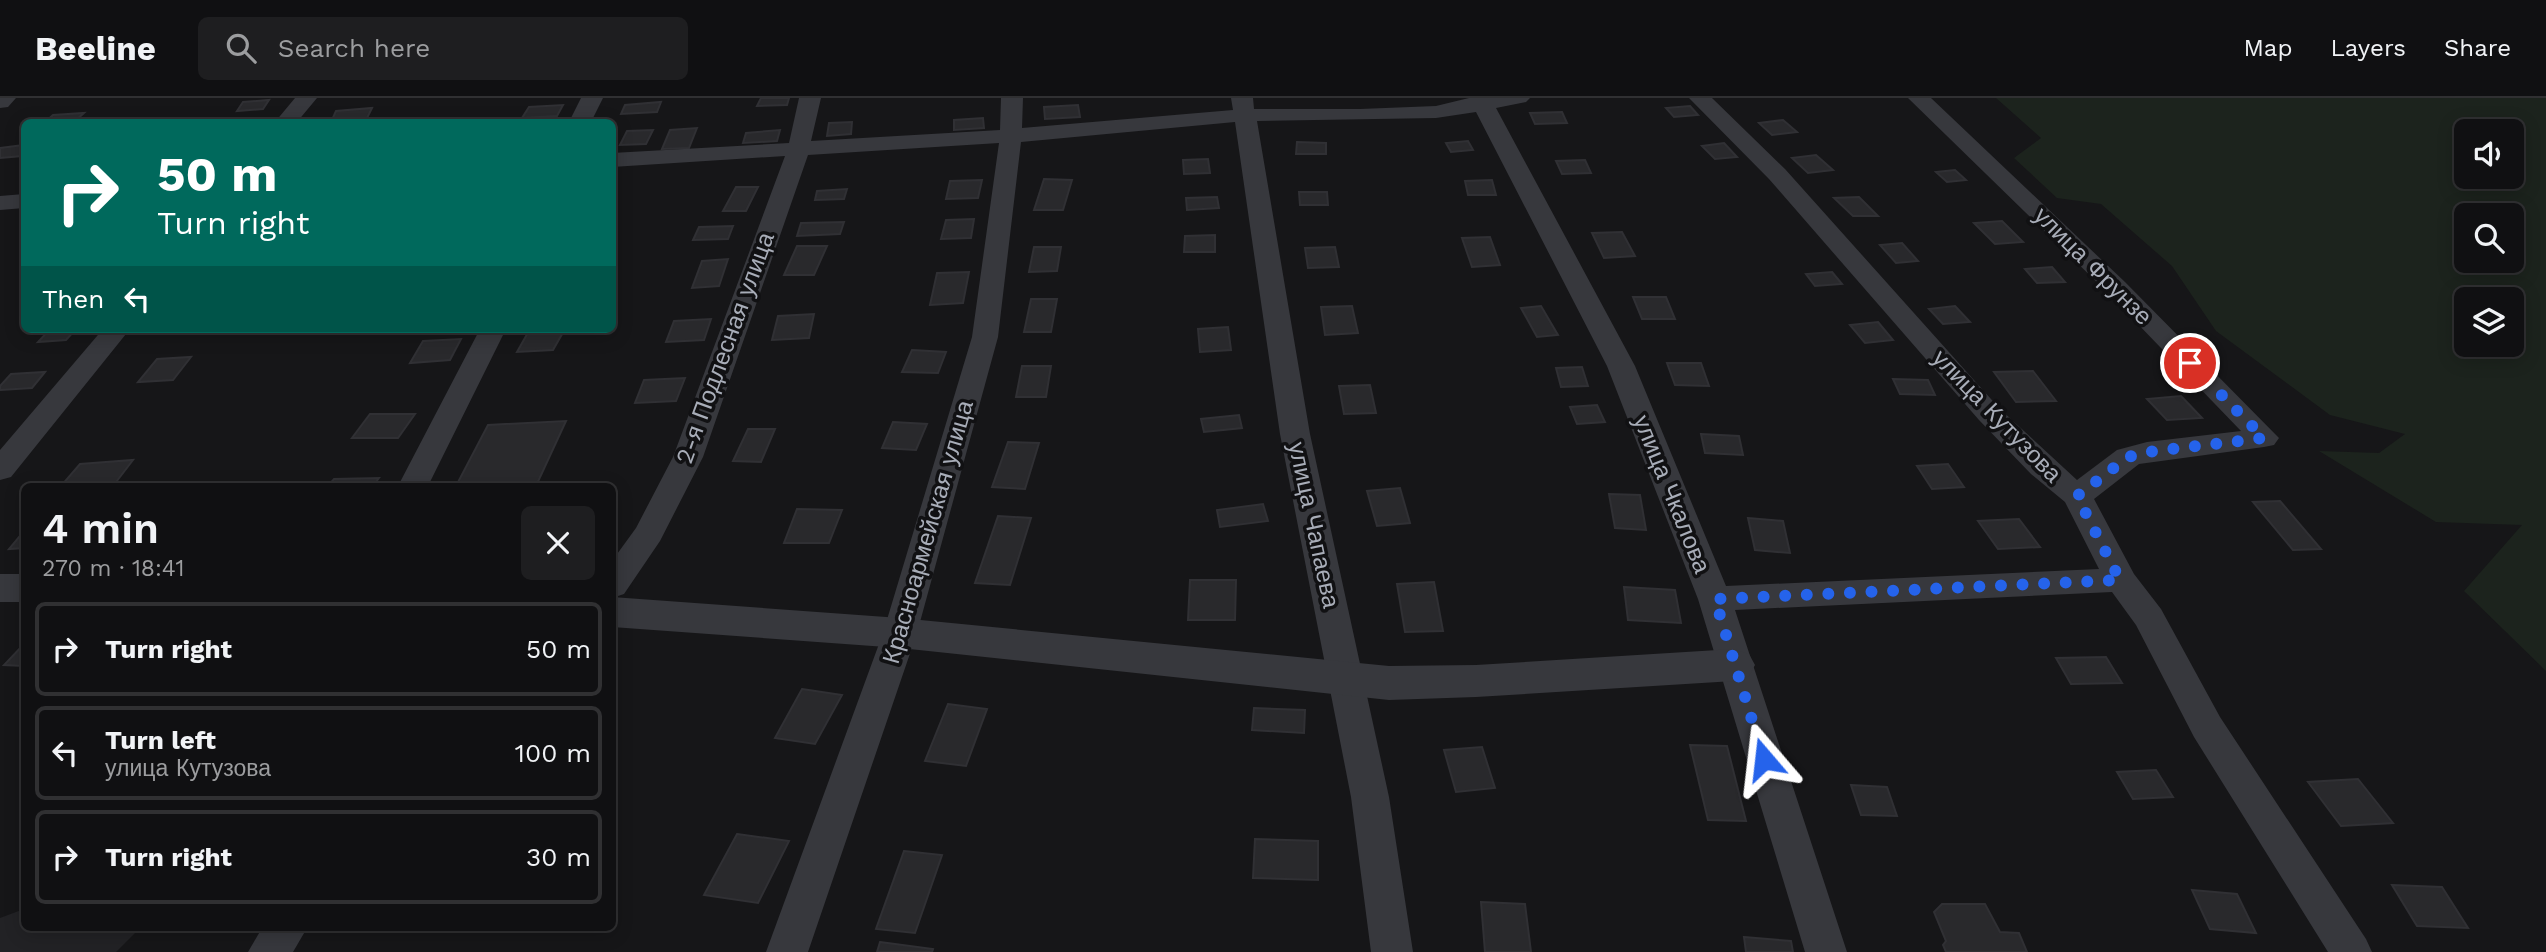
<!DOCTYPE html>
<meta charset="utf-8">
<style>
:root{--surface:#101012;--page:#1e1e20;--text:#f1f3f6;--muted:#9c9d9f;--line:#303032}
body{margin:0;font-family:"Work Sans",sans-serif;background:var(--page);color:var(--text);height:100vh;display:flex;flex-direction:column;font-size:26px;white-space:nowrap}
*{box-sizing:border-box;margin:0}
p{font-size:23px;color:var(--muted)}
.icon{flex:none;width:38px;height:38px;fill:none;stroke:currentColor;stroke-width:2;stroke-linecap:round;stroke-linejoin:round}
.map{position:relative;flex:1;overflow:hidden}
.side{position:absolute;left:21px;top:385px;width:595px;height:448px;display:flex;flex-direction:column;background:var(--surface);border-radius:10px;box-shadow:0 4px 18px #0003,0 0 0 2px var(--line)}
.side>*{flex:none}
.banner{position:absolute;left:21px;top:21px;width:595px;height:214px;border-radius:10px;box-shadow:0 4px 18px #0003,0 0 0 2px var(--line);background:#00695c;color:#fff;overflow:hidden}
.tools{position:absolute;left:2454px;top:21px;display:grid;gap:14px}
.tools a{display:grid;place-items:center;width:70px;height:70px;border-radius:10px;background:var(--surface);box-shadow:0 4px 18px #0003,0 0 0 2px var(--line);font-size:35px}
.pin{position:absolute;display:grid;place-items:center;width:60px;height:60px;color:#fff;margin:-30px;border:4px solid #fff;border-radius:50%;box-shadow:0 2px 7px #0007}
.me{position:absolute;width:77px;margin:-38px;rotate:343deg;stroke-linejoin:round;filter:drop-shadow(0 0 5px #0008)}
.turn{display:flex;align-items:center;gap:24px;height:147px;padding:0 21px;font-size:32px}
.turn .icon{width:91px;height:91px;stroke-width:2.5}
.turn b{display:block;font-size:49px;line-height:60px}
.then{display:flex;align-items:center;height:66px;padding:0 21px;background:#0003;gap:14px;font-size:26px}
.round{display:grid;place-items:center;flex:none;width:74px;height:74px;border-radius:10px;background:var(--page)}
.head{display:flex;align-items:center;justify-content:space-between;height:119px;padding:0 21px}
h1{font-size:42px;font-weight:600;line-height:52px}
ul{padding:0;list-style:none}
li{display:flex;align-items:center;gap:21px;height:94px;margin:0 14px 10px;padding:0 7px;border:4px solid var(--line);border-radius:10px}
li div{flex:1}
li b{display:block;font-size:26px}
li em{font-style:normal}
header{display:flex;align-items:center;gap:42px;box-sizing:border-box;height:98px;padding:0 35px;background:var(--surface);border-bottom:2px solid var(--line)}
header strong{font-size:33px}
nav{display:flex;gap:38px;margin-inline-start:auto;font-size:24px}
.search{width:490px;height:63px;background:var(--page);display:flex;align-items:center;gap:18px;box-sizing:border-box;padding:0 24px;border-radius:10px;color:var(--muted);font-size:26px}
.map>svg:first-child{display:block}
.built{fill:#222225}
.green{fill:#1c231d;fill-rule:evenodd}
.building{fill:#29292c;stroke:#303034;stroke-width:2}
.lines{fill:none;stroke-linecap:round;stroke-linejoin:round}
.minor{fill:#37383d;fill-rule:evenodd}
.tertiary{fill:#37383d;fill-rule:evenodd}
.route{stroke:#2563eb;stroke-width:12;stroke-dasharray:0 21.6}
.labels{text-anchor:middle;stroke-width:7;stroke-linejoin:round;paint-order:stroke}
.street-label{font-size:24px;fill:#a8adb8;stroke:#111113}
</style>
<header>
<strong>Beeline</strong>
<div class="search"><svg class="icon" aria-label="search" viewBox="0 0 24 24"><circle cx="10" cy="10" r="6"/><path d="M15 15l6 6"/></svg>Search here</div>
<nav><a>Map</a><a>Layers</a><a>Share</a></nav>
</header>
<div class="map">
<svg width="2546" height="854" viewBox="0 0 2546 854">
<rect width="100%" height="100%" fill="#161618"/>
<path class="built" d="M24,811V830H140L116,854H0V820Z"/>
<path class="green" d="M1996,0H2546V573L2464,493L2522,427L2436,424L2319,353L2379,355L2405,336L2330,317L2216,233L2172,168L2101,106L2057,100L2014,60L2041,40ZM2466,33H2511V79H2466ZM2466,117H2511V163H2466ZM2466,201H2511V247H2466Z"/>
<path class="building" d="M761,0H789L787,7L757,8Z
M269,2L263,11L237,13L243,4Z
M661,4L657,14L621,16L625,7Z
M563,7L557,18L522,20L529,9Z
M1078,7L1080,19L1045,21L1044,9Z
M1690,8L1698,17L1674,19L1666,10Z
M372,10L367,20L331,24L336,13Z
M1562,14L1567,25L1535,26L1530,15Z
M84,15L74,24H45L53,17Z
M983,20L984,30L954,32V22Z
M1783,22L1797,34L1772,37L1759,25Z
M852,24L851,36L827,38L829,25Z
M697,30L689,50L662,51L670,32Z
M653,32L646,46L620,47L627,33Z
M780,32L777,43L743,45L746,35Z
M1468,43L1473,52L1451,54L1446,45Z
M1297,44L1326,45V56H1296Z
M1724,45L1737,59L1715,61L1702,48Z
M24,47L22,58L0,60V50Z
M1816,57L1833,72L1808,75L1792,60Z
M1208,61L1210,75L1184,76L1183,62Z
M1585,62L1591,75L1562,76L1556,63Z
M1955,72L1966,82L1947,84L1936,74Z
M1044,81L1072,82L1063,112H1034Z
M982,82L978,100L946,101L950,83Z
M1492,82L1496,97H1468L1465,83Z
M736,89H758L746,113H723Z
M847,91L844,101L815,102L817,93Z
M1299,94H1327L1328,107H1300Z
M1217,99L1219,110L1187,112L1186,100Z
M1859,99L1878,118H1853L1834,100Z
M974,121L971,140L941,141L946,122Z
M2002,123L2023,144L1995,146L1974,125Z
M844,124L840,136L797,138L801,125Z
M733,128L728,141L693,142L699,129Z
M1622,134L1635,158L1604,160L1592,135Z
M1215,137V154H1184L1185,138Z
M1490,139L1500,167L1472,169L1462,140Z
M1902,145L1918,163L1896,165L1880,147Z
M797,148H827L814,177H784Z
M1034,149H1061L1057,173L1029,174Z
M1335,149L1339,169L1308,170L1305,150Z
M728,161L719,188L692,190L702,163Z
M2052,169L2065,184L2037,185L2025,171Z
M969,174L963,205L930,207L937,175Z
M1832,174L1842,186L1815,188L1806,176Z
M1633,199H1666L1675,221H1642Z
M1031,201H1057L1051,234H1024Z
M1352,208L1358,235L1325,237L1321,209Z
M1541,208L1558,237L1537,239L1521,210Z
M1955,208L1970,224L1943,226L1929,211Z
M814,216L809,240L772,242L778,218Z
M711,221L704,242L666,244L674,223Z
M1878,224L1893,242L1865,245L1850,227Z
M1228,229L1231,252L1200,254L1198,231Z
M50,231H76L66,242L38,244Z
M530,231H565L553,252L517,254Z
M461,241L450,262L410,265L423,243Z
M912,252L946,254L938,275L902,274Z
M191,259L173,282L138,284L157,261Z
M1667,265H1701L1709,288L1675,287Z
M1022,268H1051L1046,299H1016Z
M1582,269L1588,288L1561,289L1556,270Z
M2033,273L2056,303L2016,304L1994,274Z
M45,274L32,290L0,292V288L11,276Z
M685,280L676,303L635,305L644,282Z
M1893,281L1928,282L1935,297L1900,296Z
M1370,287L1376,315L1344,316L1339,288Z
M2181,298L2202,320L2167,322L2147,301Z
M1597,307L1605,324L1577,326L1570,309Z
M370,316H415L398,340H352Z
M1239,317L1242,330L1204,334L1201,321Z
M566,323L536,388H456L488,327Z
M893,324L927,326L916,352L882,350Z
M748,331H775L761,364L733,363Z
M1701,336L1739,338L1743,357L1705,355Z
M1008,344L1039,345L1025,391L992,389Z
M133,362L113,388H61L80,366Z
M1948,366L1964,389L1932,391L1917,368Z
M379,380L373,388H328L334,381Z
M1400,390L1410,425L1377,428L1367,393Z
M1609,396L1640,397L1646,432L1615,430Z
M2280,403L2321,451L2293,452L2253,404Z
M1263,406L1268,423L1220,429L1217,412Z
M797,411L842,412L829,445H784Z
M998,418L1031,420L1010,487L975,485Z
M1748,420L1783,423L1790,455L1755,452Z
M2019,421L2040,449L1998,451L1978,423Z
M24,433V450L9,451Z
M1190,482H1236L1235,522H1188Z
M1434,484L1443,533L1405,534L1397,486Z
M1624,489L1675,492L1681,525L1628,522Z
M24,546V568L4,567Z
M2106,559L2122,585L2071,586L2056,560Z
M802,591L842,597L815,646L775,640Z
M948,606L987,611L966,668L925,663Z
M1254,610L1305,612L1304,635L1252,632Z
M1690,647L1727,648L1746,723L1708,722Z
M1482,649L1495,690L1456,694L1444,652Z
M2156,672L2173,699L2133,701L2117,674Z
M2358,681L2393,725L2341,728L2308,684Z
M1851,687L1887,689L1897,718L1861,717Z
M737,736L789,743L758,805L704,797Z
M1255,741L1318,743V782L1253,780Z
M904,753L942,757L915,835L876,831Z
M2392,787L2442,789L2468,830L2417,828Z
M2192,792L2237,796L2256,835L2210,831Z
M1481,804L1525,806L1531,854H1485Z
M1942,806H1985L2000,834L2019,835L2027,854H1946L1943,847L1946,843L1934,814Z
M1744,839L1791,843L1793,854H1746Z
M880,844L933,851L932,854H877Z"/>
<g class="lines">
<path class="minor" d="M0,0H16L8,9L0,10Z
M295,0H317L297,24H275Z
M581,0H603L591,24H569Z
M799,0H821L811,43L1000,32L1001,0H1023L1022,30L1233,12L1231,0H1253L1254,11H1360L1436,8L1469,0H1530L1526,4L1496,10L1635,268L1726,488L2099,471L2065,404L2031,376L1979,322L1769,81L1689,0H1712L1785,71L1999,310L2077,382L2117,352L2147,344L2241,333L2107,194L1908,0H1931L2125,184L2279,340L2274,347L2264,349L2139,366L2094,401L2134,476L2161,511L2220,619L2366,841L2372,854H2328L2194,639L2136,527L2112,494L1735,512L1847,854H1805L1698,501L1607,268L1476,14L1436,20L1257,23L1310,336L1389,699L1413,854H1371L1351,699L1280,336L1235,24L1021,44L998,239L917,535L808,854H766L883,535L972,239L999,45L808,57L703,359L660,443L624,496L612,500V463L636,430L673,359L785,58L612,69V55L789,45Z
M24,96V110L0,112V98Z
M103,231H130L11,379L0,382V352Z
M480,231H506L428,388H398Z
M262,830H307L293,854H248Z"/>
<path class="tertiary" d="M0,476H24V504H0Z
M612,499L900,520L1389,568L1476,567L1734,551L1749,556L1755,567L1749,578L1734,583L1476,599L1389,602L900,550L612,529Z"/>
</g>
<g class="lines">
<path class="route" d="M1764,661L1715,501L2120,482L2077,398L2128,359L2147,354L2264,340L2190,265"/>
</g>
<g class="labels">
<g class="street-label">
<text transform="translate(2093 168) rotate(45)" y="8">улица Фрунзе</text>
<text transform="translate(725 250) rotate(-70)" y="8">2-я Подлесная улица</text>
<text transform="translate(1997 318) rotate(46)" y="8">улица Кутузова</text>
<text transform="translate(1672 396) rotate(68)" y="8">улица Чкалова</text>
<text transform="translate(1314 427) rotate(78)" y="8">улица Чапаева</text>
<text transform="translate(928 434) rotate(-74)" y="8">Красноармейская улица</text>
</g>
</g>
</svg>
<div class="tools">
<a><svg class="icon" aria-label="sound" viewBox="0 0 24 24"><path d="M4 9h4l5-4v14l-5-4H4zM17 9q2 3 0 6"/></svg></a>
<a><svg class="icon" aria-label="search" viewBox="0 0 24 24"><circle cx="10" cy="10" r="6"/><path d="M15 15l6 6"/></svg></a>
<a><svg class="icon" aria-label="layers" viewBox="0 0 24 24"><path d="M12 4l9 5-9 5-9-5zM3 14l9 5 9-5"/></svg></a>
</div>
<div class="pin" style="left:2190px;top:265px;background:#d93025"><svg class="icon" aria-label="arrive" viewBox="0 0 24 24"><path d="M6 21V4h12l-3 4 3 4H6"/></svg></div>
<svg class="me" style="left:1764px;top:661px" viewBox="-20 -20 40 40"><path d="M0-17L14 15 0 8-14 15z" fill="#2563eb" stroke="#fff" stroke-width="4"/></svg>
<div class="banner">
<div class="turn"><svg class="icon" aria-label="right" viewBox="0 0 24 24"><path d="M7 20v-9h11M14 6l5 5-5 5"/></svg><div><b>50 m</b>Turn right</div></div>
<div class="then">Then<svg class="icon" aria-label="left" viewBox="0 0 24 24"><path d="M17 20v-9H6M10 6l-5 5 5 5"/></svg></div>
</div>
<section class="side">
<div class="head"><div><h1>4 min</h1><p>270 m · 18:41</p></div><a class="round"><svg class="icon" aria-label="close" viewBox="0 0 24 24"><path d="M6 6l12 12M18 6L6 18"/></svg></a></div>
<ul>
<li><svg class="icon" aria-label="right" viewBox="0 0 24 24"><path d="M7 20v-9h11M14 6l5 5-5 5"/></svg><div><b>Turn right</b></div><em>50 m</em></li>
<li><svg class="icon" aria-label="left" viewBox="0 0 24 24"><path d="M17 20v-9H6M10 6l-5 5 5 5"/></svg><div><b>Turn left</b><p>улица Кутузова</p></div><em>100 m</em></li>
<li><svg class="icon" aria-label="right" viewBox="0 0 24 24"><path d="M7 20v-9h11M14 6l5 5-5 5"/></svg><div><b>Turn right</b></div><em>30 m</em></li>
</ul>
</section>
</div>
